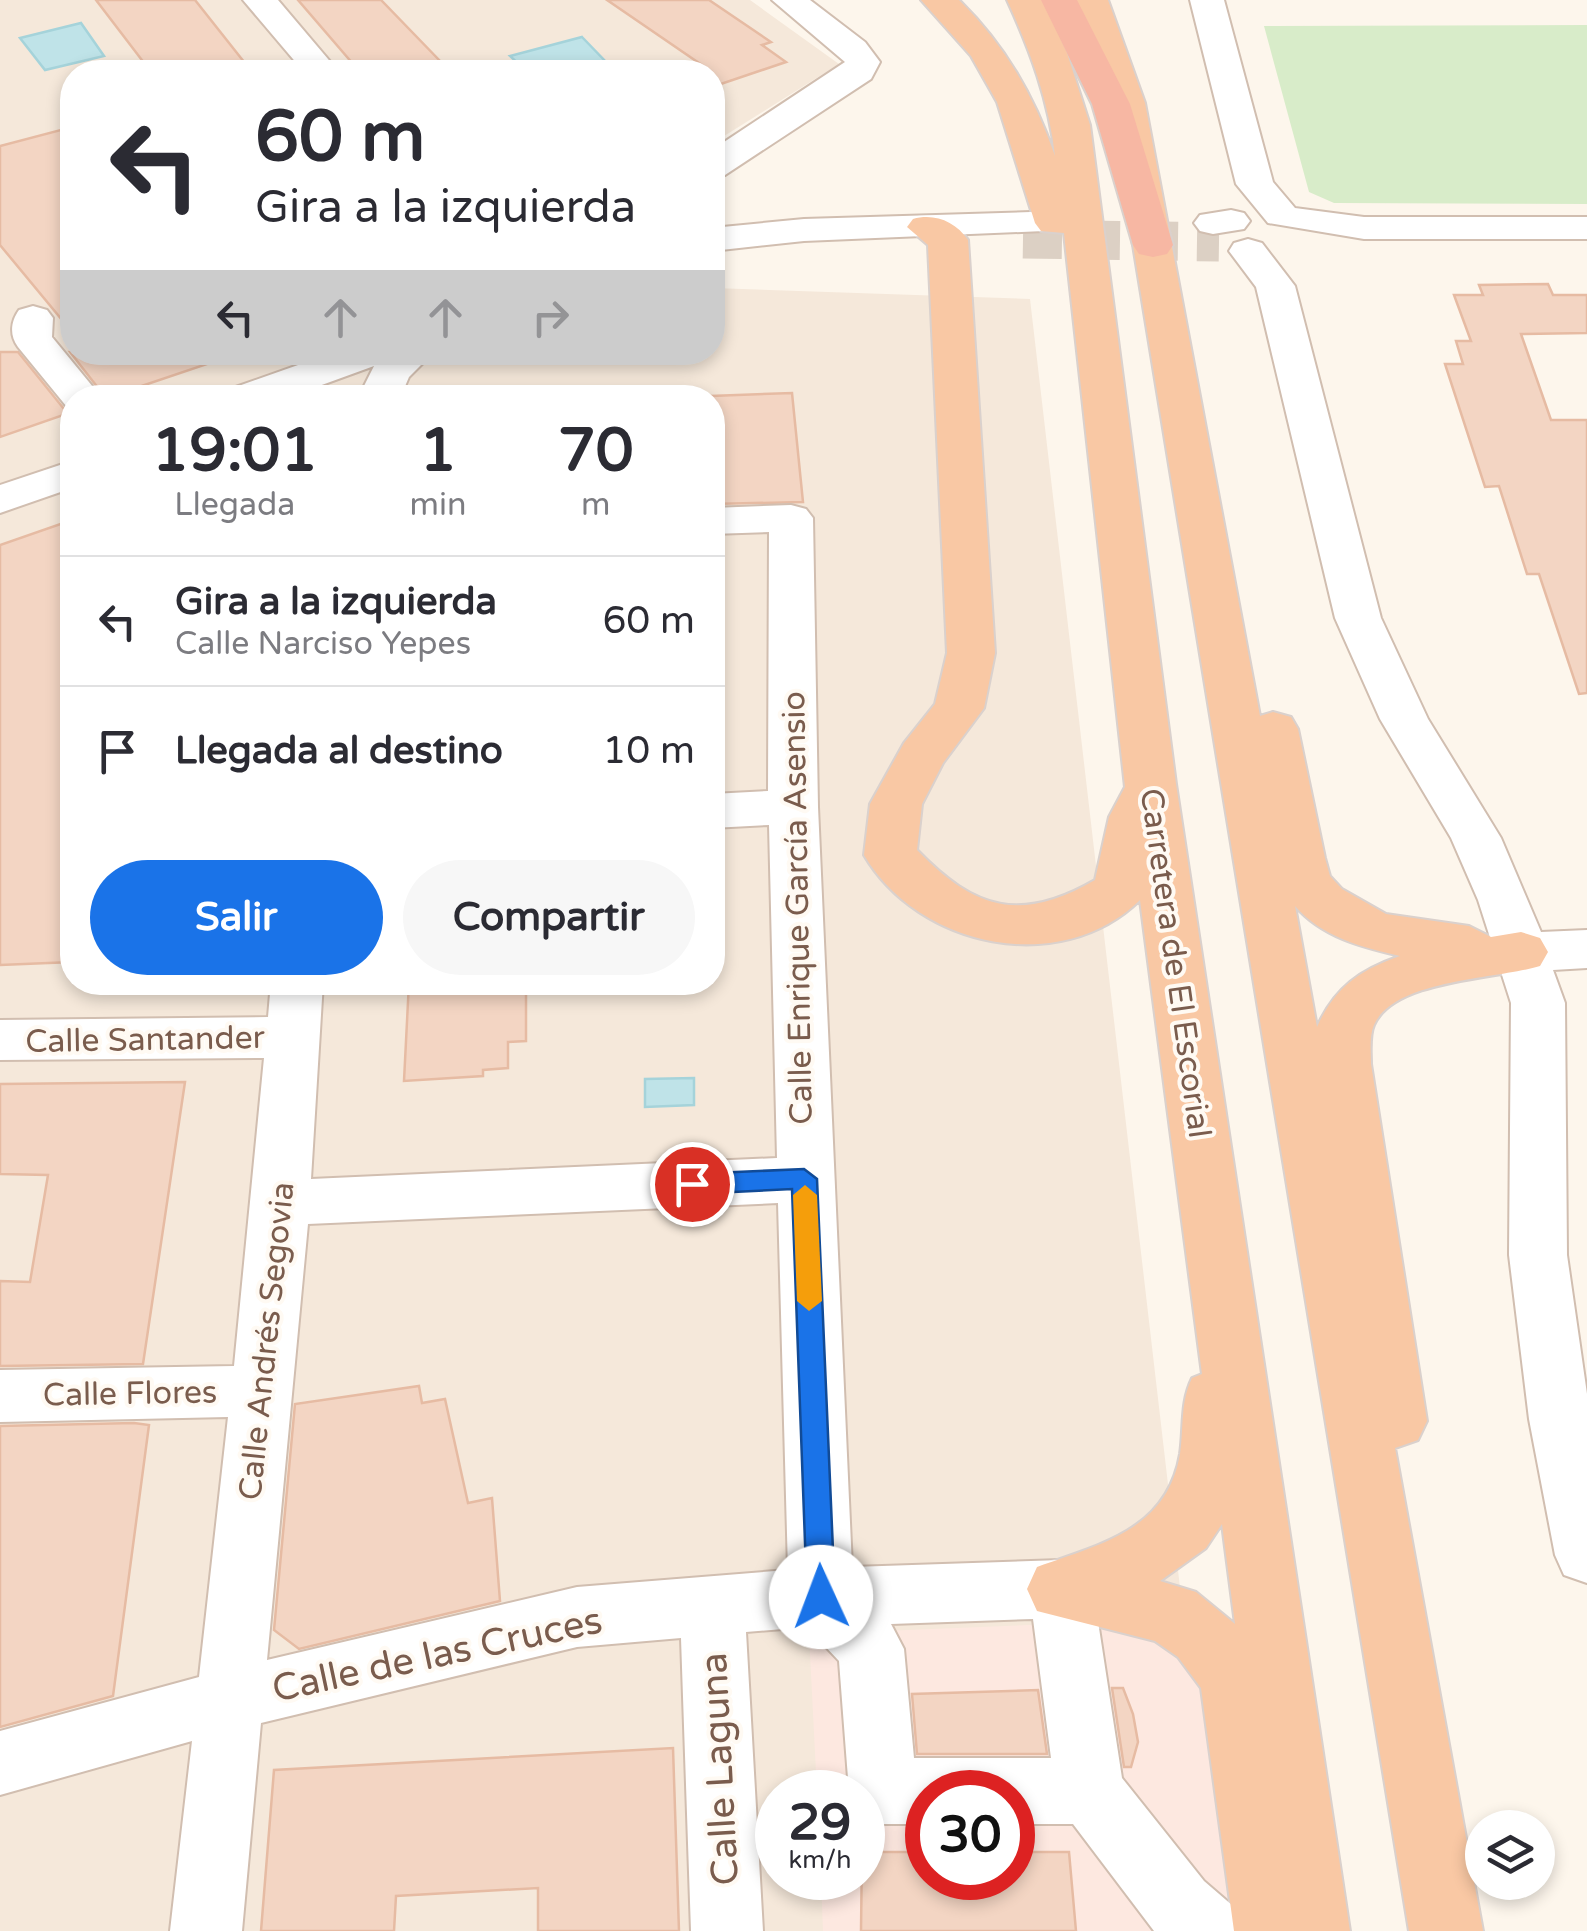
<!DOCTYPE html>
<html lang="es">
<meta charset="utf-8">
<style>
:root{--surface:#fff;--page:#f7f7f7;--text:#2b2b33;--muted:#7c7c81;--line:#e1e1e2;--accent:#1a73e8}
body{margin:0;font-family:"Varela Round",sans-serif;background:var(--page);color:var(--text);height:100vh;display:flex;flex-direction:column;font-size:38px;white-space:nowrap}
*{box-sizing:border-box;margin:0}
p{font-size:32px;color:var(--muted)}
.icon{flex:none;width:55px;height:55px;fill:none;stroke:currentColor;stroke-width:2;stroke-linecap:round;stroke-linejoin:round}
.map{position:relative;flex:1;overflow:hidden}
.side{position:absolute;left:60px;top:385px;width:665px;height:610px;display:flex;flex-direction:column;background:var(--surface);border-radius:40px;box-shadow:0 5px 15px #0003}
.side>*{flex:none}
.hud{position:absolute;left:60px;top:60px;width:665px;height:305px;border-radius:40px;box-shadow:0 5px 15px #0003;background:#fff;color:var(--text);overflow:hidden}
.tools{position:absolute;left:1465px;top:1810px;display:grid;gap:20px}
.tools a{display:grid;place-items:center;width:90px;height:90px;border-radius:50%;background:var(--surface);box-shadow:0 5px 15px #0003;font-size:50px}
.speed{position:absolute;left:755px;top:1770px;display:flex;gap:20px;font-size:50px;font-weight:700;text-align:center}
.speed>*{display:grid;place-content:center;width:130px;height:130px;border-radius:50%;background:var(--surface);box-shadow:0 5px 15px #0003;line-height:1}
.speed small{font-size:25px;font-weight:400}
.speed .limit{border:15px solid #d22;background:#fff;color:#111}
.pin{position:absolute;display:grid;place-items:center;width:85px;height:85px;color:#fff;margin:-42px;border:5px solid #fff;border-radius:50%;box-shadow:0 2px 10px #0007}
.me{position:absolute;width:110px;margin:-55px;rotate:358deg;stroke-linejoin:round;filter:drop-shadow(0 0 8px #0008)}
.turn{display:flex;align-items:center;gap:35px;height:210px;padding:0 30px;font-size:45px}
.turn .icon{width:130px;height:130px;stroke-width:2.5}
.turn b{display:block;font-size:70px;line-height:85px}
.lanes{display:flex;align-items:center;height:95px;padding:0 30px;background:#0003;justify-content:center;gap:50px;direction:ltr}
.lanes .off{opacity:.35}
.eta{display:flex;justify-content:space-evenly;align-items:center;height:170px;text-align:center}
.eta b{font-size:60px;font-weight:700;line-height:70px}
.button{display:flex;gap:20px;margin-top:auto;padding:20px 30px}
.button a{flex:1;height:115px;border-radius:60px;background:var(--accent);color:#fff;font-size:40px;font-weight:700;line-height:115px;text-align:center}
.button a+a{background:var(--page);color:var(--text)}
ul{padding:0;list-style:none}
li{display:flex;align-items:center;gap:30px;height:130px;padding:0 30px;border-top:2px solid var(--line)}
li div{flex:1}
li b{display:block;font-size:38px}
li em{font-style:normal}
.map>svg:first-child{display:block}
.residential{fill:#f5e8da;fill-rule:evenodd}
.commercial{fill:#fde8e0;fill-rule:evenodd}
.green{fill:#d8ecc9}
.water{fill:#bfe3e8;stroke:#a5d3da;stroke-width:2.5}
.building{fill:#f3d5c3;stroke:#e6bba3;stroke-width:2.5}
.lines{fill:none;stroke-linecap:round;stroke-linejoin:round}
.minor-tunnel{stroke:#dcd0c4;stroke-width:39;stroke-dasharray:39 19;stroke-linecap:butt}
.minor-casing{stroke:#d1beb0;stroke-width:4}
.trunk-casing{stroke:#dad1cd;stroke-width:4}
.motorway-casing{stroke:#dad1cd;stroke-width:4}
.minor{fill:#fff;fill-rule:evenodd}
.trunk{fill:#f9c8a4;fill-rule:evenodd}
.motorway{fill:#f7b7a3;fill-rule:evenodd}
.route{fill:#1a73e8;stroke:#114b97;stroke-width:2.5}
.slow{fill:#f59e0b}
.labels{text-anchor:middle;stroke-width:8;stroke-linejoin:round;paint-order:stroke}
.street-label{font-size:32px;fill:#7a5c4d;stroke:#fffaf3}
.near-street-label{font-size:38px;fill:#7a5c4d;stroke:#fffaf3}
</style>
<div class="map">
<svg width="1587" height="1931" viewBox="0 0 1587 1931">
<rect width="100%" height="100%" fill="#fdf6ec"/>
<path class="residential" d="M0,0H750L839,64L713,143L712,72H72V352H712L713,288L1030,299L1220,1931H0ZM72,398H712V982H72ZM778,1792H862V1878H778ZM928,1792H1012V1878H928Z"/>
<path class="commercial" d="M1103,1622L1151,1635L1193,1659L1217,1703L1246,1931H823L821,1878H862V1792H817L809,1634ZM928,1792H1012V1878H928Z"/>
<path class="green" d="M1587,25V204L1334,203L1309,192L1264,26Z"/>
<path class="water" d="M81,23L104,56L45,70L20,38Z
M582,37L608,64L575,72H527L510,56Z
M694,1078V1105L645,1107V1079Z"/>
<path class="building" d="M96,0H195L252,72H151Z
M298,0H381L441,62L401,72H360Z
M607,0H709L771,42L762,45L786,62L712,87V72Z
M72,127V332L0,245V146Z
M1548,284L1553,295H1587V333L1521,334L1551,420H1587V693L1579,694L1539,574H1527L1499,486L1485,487L1445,364H1463L1456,341H1471L1454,295H1483L1479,285Z
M0,352H18L64,409L72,412L0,437Z
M70,352H221L222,359L106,398Z
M792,393L803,502L712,504L711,396Z
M72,520V962L0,965V545Z
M409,982H526V1041L508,1042V1068L483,1070V1076L404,1081Z
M185,1082L143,1364L0,1366V1281L30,1282L48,1175L0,1174V1084Z
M419,1386L422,1403L445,1399L468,1503L492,1498L500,1601L299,1649L274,1630L295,1404Z
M134,1423L149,1425L113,1696L0,1727V1426Z
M1112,1688H1123L1133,1714L1138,1742L1131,1767H1124Z
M1038,1690L1047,1754H917L912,1694Z
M673,1748L679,1931H538V1888L396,1896L394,1931H261L274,1770Z
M862,1852H928V1878H1012V1852H1069L1076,1931H861Z"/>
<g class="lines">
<path class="minor-tunnel" d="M1023,239L1219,242"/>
<g class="minor-casing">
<path id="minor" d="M243,0H278L339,72H304Z
M772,0H810L865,42L880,62L871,79L725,175L712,178V150L845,62Z
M1190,0H1224L1273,182L1295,208L1364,217H1587V239H1364L1268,223L1236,184Z
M1231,210L1244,213L1250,221L1244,229L1213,234L1200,231L1194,223L1200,215Z
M1031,212L1044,215L1050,223L1044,231L804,241L712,251V228L804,219Z
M1248,239L1262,243L1295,286L1381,618L1428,719L1501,838L1541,932L1587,930V968L1553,970L1565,1003L1567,1255L1587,1394V1583L1564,1575L1555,1555L1529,1419L1509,1255L1511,1003L1478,900L1451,838L1380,719L1335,618L1256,287L1229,251L1234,243Z
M33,306L47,310L53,318L52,337L102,398H72V408L67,407L18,347C9,335 11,321 19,310Z
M335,352H434L409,377L400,398H358L374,366L286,398H225L230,389Z
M72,461V488L0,513V485Z
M791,505L806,509L813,518L818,807L852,1567L1061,1560L1084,1568L1093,1589L1122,1778L1204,1881L1233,1906L1244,1931H1154L1073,1824H1012V1792H928V1824H883L862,1816V1792L849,1791L839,1661L807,1627L746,1632L763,1931H691L681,1638L577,1647L261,1723L242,1931H170L192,1741L0,1795V1731L199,1677L228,1417L0,1422V1370L234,1366L264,1058L0,1060V1020L268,1017L271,982H323L311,1179L777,1158L769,825L712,828V794L768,791L769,532L712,534V508ZM778,1203L788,1570L577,1587L267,1660L308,1224ZM1033,1619L1051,1758H914L904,1649L891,1624Z"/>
</g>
<g class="trunk-casing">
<path id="trunk" d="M921,0H959C1005,45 1034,96 1055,156C1049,101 1030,50 1007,0H1043L1067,53L1090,125L1176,784L1350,1931H1234L1201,1688L1178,1657L1155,1641L1037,1611L1027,1589L1037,1567C1101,1544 1167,1530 1180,1454C1184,1427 1180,1403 1192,1378L1202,1374L1140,900C1060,978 918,947 864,855L870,804L904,743L935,704L947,653L928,245L907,227L913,219C934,213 955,221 968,240L995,653L984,708L943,763L922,804L917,850C975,910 1021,923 1095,880L1109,817L1125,787L1064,233L1041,231L1035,223L997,102L971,56ZM1222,1524L1235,1624L1196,1592L1160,1581L1206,1548Z
M1072,0H1108L1145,103L1260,716L1273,712L1291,717L1298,729L1325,858L1330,876L1342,889L1386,914L1469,926L1491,937L1521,932L1540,938L1548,952L1540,966C1499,979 1394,979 1374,1025C1369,1036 1371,1052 1371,1064L1427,1421L1418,1440L1395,1448L1483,1931H1409L1133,245L1107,103ZM1295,906C1322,937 1361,947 1400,956C1360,970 1335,987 1317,1027Z"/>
</g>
<g class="motorway-casing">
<path id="motorway" d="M1041,0H1077L1130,104L1173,245L1167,254L1153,257L1139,254L1133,245L1092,104Z"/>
</g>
<use href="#minor" class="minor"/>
<use href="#trunk" class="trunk"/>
<use href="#motorway" class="motorway"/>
</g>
<path class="route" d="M804,1169L817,1179L835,1597L831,1606L821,1609L811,1606L807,1597L792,1189L692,1194L680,1184L692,1174Z"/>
<path class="slow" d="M805,1185L817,1195L822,1301L809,1311L797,1301L793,1195Z"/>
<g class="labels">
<g class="street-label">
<text transform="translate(797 908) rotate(-91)" y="11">Calle Enrique García Asensio</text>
<text transform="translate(1176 963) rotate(82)" y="11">Carretera de El Escorial</text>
<text transform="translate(145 1039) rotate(-1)" y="11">Calle Santander</text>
<text transform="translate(266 1341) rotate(-84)" y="11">Calle Andrés Segovia</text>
<text transform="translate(130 1393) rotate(-1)" y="11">Calle Flores</text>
</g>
<g class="near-street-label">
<text transform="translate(437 1654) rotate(-12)" y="13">Calle de las Cruces</text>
<text transform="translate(719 1769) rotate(-93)" y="13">Calle Laguna</text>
</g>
</g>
</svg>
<div class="tools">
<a><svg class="icon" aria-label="layers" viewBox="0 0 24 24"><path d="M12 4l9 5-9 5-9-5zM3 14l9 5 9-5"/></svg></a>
</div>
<div class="speed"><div>29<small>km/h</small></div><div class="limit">30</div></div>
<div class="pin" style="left:692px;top:1184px;background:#d93025"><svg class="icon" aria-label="arrive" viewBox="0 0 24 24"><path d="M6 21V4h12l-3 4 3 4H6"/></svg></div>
<svg class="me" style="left:821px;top:1597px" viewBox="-20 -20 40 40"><circle r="19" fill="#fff"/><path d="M0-13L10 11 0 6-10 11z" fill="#1a73e8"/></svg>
<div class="hud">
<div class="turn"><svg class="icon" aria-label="left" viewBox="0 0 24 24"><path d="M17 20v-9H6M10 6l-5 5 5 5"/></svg><div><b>60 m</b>Gira a la izquierda</div></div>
<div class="lanes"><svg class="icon" aria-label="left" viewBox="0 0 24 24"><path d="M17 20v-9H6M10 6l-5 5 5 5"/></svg><svg class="icon off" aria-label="ahead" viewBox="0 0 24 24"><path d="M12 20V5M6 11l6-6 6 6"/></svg><svg class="icon off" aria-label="ahead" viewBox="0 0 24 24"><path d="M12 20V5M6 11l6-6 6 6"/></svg><svg class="icon off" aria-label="right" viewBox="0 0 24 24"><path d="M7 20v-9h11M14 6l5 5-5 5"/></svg></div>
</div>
<section class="side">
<div class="eta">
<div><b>19:01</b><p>Llegada</p></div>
<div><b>1</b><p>min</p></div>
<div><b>70</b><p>m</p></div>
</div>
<ul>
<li><svg class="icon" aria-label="left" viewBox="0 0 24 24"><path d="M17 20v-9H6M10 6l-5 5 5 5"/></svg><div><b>Gira a la izquierda</b><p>Calle Narciso Yepes</p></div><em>60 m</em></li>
<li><svg class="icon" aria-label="arrive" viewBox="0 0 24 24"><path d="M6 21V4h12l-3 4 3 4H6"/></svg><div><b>Llegada al destino</b></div><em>10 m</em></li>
</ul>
<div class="button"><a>Salir</a><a>Compartir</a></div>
</section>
</div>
